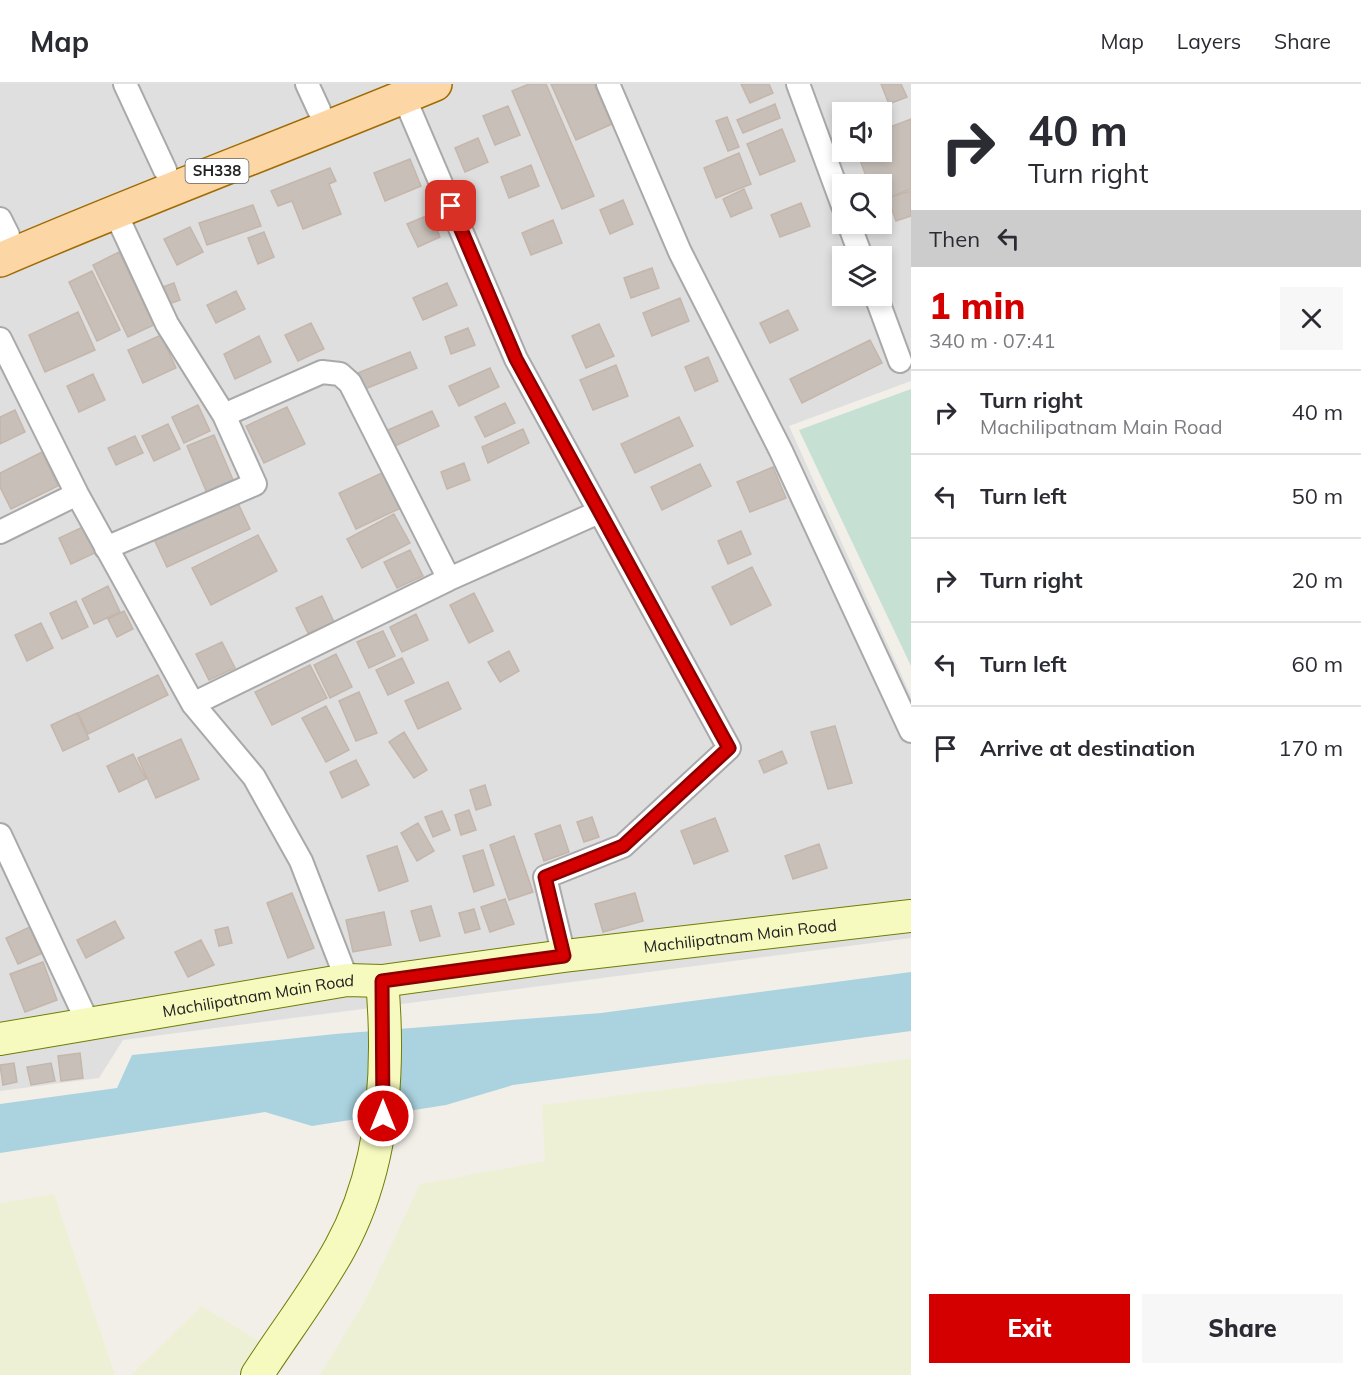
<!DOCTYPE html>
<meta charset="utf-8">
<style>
:root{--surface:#fff;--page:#f7f7f7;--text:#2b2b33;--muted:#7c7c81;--line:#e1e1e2;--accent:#d40000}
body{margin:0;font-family:Mulish,sans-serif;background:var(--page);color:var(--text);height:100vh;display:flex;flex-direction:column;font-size:22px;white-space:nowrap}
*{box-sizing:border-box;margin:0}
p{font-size:20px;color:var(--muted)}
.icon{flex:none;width:33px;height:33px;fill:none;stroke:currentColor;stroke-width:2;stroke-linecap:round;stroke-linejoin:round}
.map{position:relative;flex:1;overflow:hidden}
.panel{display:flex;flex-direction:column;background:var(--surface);width:450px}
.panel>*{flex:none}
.banner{background:#fff;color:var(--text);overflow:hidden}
.buttons{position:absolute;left:832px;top:18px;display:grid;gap:12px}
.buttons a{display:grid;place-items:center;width:60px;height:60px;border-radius:0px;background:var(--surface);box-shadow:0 3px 9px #0003;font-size:30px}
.pin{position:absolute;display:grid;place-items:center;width:51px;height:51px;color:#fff;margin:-26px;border-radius:12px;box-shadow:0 3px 9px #0006}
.me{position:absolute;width:66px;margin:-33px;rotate:0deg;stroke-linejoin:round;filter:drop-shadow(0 0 4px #0008)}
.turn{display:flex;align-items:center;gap:21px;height:126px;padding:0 18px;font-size:27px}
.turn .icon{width:78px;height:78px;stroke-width:2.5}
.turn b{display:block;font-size:42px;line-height:51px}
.then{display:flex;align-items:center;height:57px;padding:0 18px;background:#0003;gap:12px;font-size:22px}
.round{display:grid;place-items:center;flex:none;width:63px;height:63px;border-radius:0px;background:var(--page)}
.summary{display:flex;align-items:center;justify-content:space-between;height:102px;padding:0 18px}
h1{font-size:36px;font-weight:800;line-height:45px;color:var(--accent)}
.primary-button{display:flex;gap:12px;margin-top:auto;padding:12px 18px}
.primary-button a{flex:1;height:69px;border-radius:0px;background:var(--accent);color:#fff;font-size:24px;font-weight:800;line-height:69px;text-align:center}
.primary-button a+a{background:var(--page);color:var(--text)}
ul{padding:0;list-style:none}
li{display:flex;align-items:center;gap:18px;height:84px;padding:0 18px;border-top:2px solid var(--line)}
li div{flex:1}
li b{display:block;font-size:22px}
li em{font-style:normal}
header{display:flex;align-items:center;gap:36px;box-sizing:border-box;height:84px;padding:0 30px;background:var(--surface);border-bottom:2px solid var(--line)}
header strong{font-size:28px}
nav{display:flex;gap:33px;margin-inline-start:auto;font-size:21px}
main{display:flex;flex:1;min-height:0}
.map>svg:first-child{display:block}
.residential{fill:#e0dfdf;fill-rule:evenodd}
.farmland{fill:#eef0d5}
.wetland{fill:#c6e0d4}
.water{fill:#aad3df}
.building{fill:#c7bfb8;stroke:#c4b6ab;stroke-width:1.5}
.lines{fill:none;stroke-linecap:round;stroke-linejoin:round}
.street-casing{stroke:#a9a9a9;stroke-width:26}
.secondary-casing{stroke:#707d05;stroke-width:34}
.primary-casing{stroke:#a06b00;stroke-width:36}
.street{stroke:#fff;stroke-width:22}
.secondary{stroke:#f7fabf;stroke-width:32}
.primary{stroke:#fcd6a4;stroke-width:33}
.route-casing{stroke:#8a0000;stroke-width:15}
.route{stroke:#d40000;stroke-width:10}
.labels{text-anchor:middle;stroke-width:6;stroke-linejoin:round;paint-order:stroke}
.shield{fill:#fff;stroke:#646464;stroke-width:1.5}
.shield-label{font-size:15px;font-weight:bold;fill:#222}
.street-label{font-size:16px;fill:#222;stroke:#fff}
</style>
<header>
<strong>Map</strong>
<nav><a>Map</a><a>Layers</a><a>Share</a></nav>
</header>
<main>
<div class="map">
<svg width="911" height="1291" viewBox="0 0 911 1291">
<rect width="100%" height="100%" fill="#f2efe9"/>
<path class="residential" d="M0,0H911V297L789,342L911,612V854L123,956L99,994L0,1007ZM843,28H882V68H843ZM843,100H882V140H843ZM843,172H882V212H843Z"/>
<path class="farmland" d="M911,975V1291H320L365,1217L420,1100L545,1077L542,1021Z
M54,1110L115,1291H0V1119Z
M202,1222L260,1258L237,1291H131Z"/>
<path class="wetland" d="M911,305V582L799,346Z"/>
<path class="water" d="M911,888V947L513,1001L446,1021L312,1042L265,1028L0,1069V1020L117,1004L132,971L335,950L601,929Z"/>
<path class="building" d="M529,0H546L594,112L562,125L512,7Z
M551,0H594L612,40L576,56Z
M741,0H769L773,9L750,19Z
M881,0H901L907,13L889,20Z
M775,20L780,34L743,49L737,36Z
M508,22L520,51L495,61L483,32Z
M727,33L739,63L728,67L716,37Z
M911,35V105L882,116V100H869L857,68H882V46Z
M782,45L795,77L760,91L747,60Z
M478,54L488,78L465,88L455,64Z
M739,69L751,100L716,114L704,84Z
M410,75L421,102L385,117L374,89Z
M531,81L539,102L509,114L501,93Z
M330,84L336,97L329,100L341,130L303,145L292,117L278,122L271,107Z
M744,105L752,124L731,133L723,115Z
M911,107V132L896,137L888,114Z
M623,116L633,140L610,150L600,126Z
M801,119L810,142L780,153L771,131Z
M253,121L261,142L207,161L199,139Z
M431,130L440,153L418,163L407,140Z
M553,136L562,159L531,171L522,149Z
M190,143L203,168L177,181L164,155Z
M264,148L274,173L258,180L248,154Z
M119,168L154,241L128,253L93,181Z
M652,184L659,204L631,214L624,194Z
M92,187L120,246L97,257L69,198Z
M174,199L180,216L166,221L160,204Z
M447,199L457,221L423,236L413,214Z
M236,207L245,225L216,239L207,221Z
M680,214L689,237L652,252L643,229Z
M788,226L798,246L770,259L760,239Z
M78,228L95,266L45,288L29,251Z
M311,239L324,265L298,277L285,251Z
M599,240L614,272L586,284L572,252Z
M468,244L475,261L451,270L445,253Z
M161,251L176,284L143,299L128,266Z
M259,252L271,278L235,295L224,270Z
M870,256L882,279L802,319L790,295Z
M410,268L417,284L365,305L358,289Z
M708,273L718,297L695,307L685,283Z
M616,281L628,312L593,326L580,296Z
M490,284L499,303L459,322L449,302Z
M93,290L105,316L79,328L67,302Z
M505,319L515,339L485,353L475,333Z
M198,321L210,347L184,359L172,333Z
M287,323L305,360L264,379L246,342Z
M15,326L25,348L0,360V333Z
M432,327L439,342L395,362L388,346Z
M679,333L693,362L635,389L621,360Z
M168,340L180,365L154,377L142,352Z
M523,345L529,359L488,379L482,363Z
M214,351L234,398L207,409L187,362Z
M135,352L143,369L116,381L108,364Z
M42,368L58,402L11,425L0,403V389Z
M464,379L470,396L447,405L441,388Z
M700,380L711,402L662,426L651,403Z
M773,383L786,414L750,428L737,398Z
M384,388L401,424L356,445L339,409Z
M236,415L250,445L167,483L153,453Z
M394,430L410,459L362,484L347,455Z
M85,442L97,468L71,480L59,454Z
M741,447L751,470L728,480L718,457Z
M258,451L277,487L211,521L192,484Z
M410,466L423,492L397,504L384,478Z
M752,483L771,521L731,541L712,503Z
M108,502L120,528L94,540L82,515Z
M474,509L493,547L469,559L450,521Z
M322,512L334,538L308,549L296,524Z
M76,517L88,543L62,555L50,529Z
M124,527L133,545L117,553L108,535Z
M416,530L428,556L402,568L390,543Z
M41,539L53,564L27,577L15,551Z
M383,547L395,572L369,584L357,558Z
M222,558L235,584L209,596L196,570Z
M509,567L519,587L500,598L488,578Z
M336,570L352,603L330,614L314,581Z
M402,574L414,599L388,611L376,586Z
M310,581L327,614L272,641L255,608Z
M158,591L168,611L88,650L78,629Z
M448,598L461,625L418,645L405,617Z
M359,608L377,649L356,657L339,617Z
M326,622L349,666L326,678L302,634Z
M77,629L89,655L63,667L51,641Z
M835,642L852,699L828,705L811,648Z
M404,648L427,686L414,694L389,658Z
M181,655L199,695L156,714L138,674Z
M782,667L787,679L764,689L759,677Z
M133,670L146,695L119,708L107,682Z
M356,676L369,701L342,714L330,688Z
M485,701L491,721L476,726L470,706Z
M469,726L476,746L461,751L455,731Z
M442,727L450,746L433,753L425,733Z
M592,733L599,753L584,758L577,738Z
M715,734L728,767L694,780L681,747Z
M418,739L434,767L417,777L401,749Z
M560,741L569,768L544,777L535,750Z
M514,752L533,808L509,816L490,761Z
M819,760L827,784L793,795L785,772Z
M397,762L408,797L379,807L367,772Z
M483,766L494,801L474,808L463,772Z
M292,809L314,864L288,874L267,819Z
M635,809L643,837L603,848L595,820Z
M505,815L514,840L490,848L481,823Z
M431,822L440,852L420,857L411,827Z
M474,825L480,845L465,849L459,829Z
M384,828L391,861L353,868L346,836Z
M115,837L124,854L86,874L77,856Z
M32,842L45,868L18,880L6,854Z
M228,843L232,859L219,862L215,846Z
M201,856L214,881L188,893L175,868Z
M43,878L57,916L25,928L10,890Z
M80,969L83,994L61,997L58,972Z
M14,979L17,998L3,1001L0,981Z
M51,979L55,997L31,1001L27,983Z"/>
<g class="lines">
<g class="street-casing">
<path id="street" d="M125,0L165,86
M307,0L319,26
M608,0L680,168L781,367L911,647
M798,0L843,122
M404,13L516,275L729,664L623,762L545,793L564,872
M115,128L167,240L224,331L322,288L340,290L350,299L449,495
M0,135L8,151
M849,140L861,172
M876,212L900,277
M0,255L77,410L193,620L254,693L301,777L347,896
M0,448L77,410
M106,464L255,400L224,331
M193,620L449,495L599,428
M0,751L88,939"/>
</g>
<g class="secondary-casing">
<g id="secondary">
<path id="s1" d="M0,955L347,896L382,897L564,872L911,832"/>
<path d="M257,1291C284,1249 316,1208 340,1164C384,1084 390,986 382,897"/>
</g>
</g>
<g class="primary-casing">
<path id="primary" d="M0,176C144,114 290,60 435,0"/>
</g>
<use href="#street" class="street"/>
<use href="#secondary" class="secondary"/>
<use href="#primary" class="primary"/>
</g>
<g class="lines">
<g class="route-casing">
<path id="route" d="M383,1032L382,897L564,872L545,793L623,762L729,664L516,275L451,122"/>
</g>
<use href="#route" class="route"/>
</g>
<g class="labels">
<rect class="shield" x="185.5" y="75" width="63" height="24" rx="4.5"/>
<g class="shield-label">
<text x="217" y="92">SH338</text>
</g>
<g class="street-label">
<text dy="6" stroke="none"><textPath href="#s1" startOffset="748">Machilipatnam Main Road</textPath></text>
<text dy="6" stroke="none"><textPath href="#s1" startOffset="262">Machilipatnam Main Road</textPath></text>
</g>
</g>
</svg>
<div class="buttons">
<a><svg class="icon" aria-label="sound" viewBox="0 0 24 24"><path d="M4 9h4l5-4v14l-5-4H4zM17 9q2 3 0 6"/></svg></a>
<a><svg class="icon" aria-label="search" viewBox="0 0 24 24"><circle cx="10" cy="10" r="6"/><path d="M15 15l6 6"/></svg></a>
<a><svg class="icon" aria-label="layers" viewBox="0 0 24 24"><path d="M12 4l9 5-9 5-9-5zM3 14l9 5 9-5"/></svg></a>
</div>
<div class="pin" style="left:451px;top:122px;background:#d93025"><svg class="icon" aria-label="arrive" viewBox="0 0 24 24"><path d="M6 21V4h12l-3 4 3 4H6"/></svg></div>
<svg class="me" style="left:383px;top:1032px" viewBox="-20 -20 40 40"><circle r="17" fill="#d40000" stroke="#fff" stroke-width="3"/><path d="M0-11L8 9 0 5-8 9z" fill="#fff"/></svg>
</div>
<section class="panel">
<div class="banner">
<div class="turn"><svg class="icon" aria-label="right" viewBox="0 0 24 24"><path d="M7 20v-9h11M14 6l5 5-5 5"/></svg><div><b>40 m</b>Turn right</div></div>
<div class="then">Then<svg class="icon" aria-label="left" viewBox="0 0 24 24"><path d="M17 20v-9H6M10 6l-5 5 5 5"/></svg></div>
</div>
<div class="summary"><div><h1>1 min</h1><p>340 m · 07:41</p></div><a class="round"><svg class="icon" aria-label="close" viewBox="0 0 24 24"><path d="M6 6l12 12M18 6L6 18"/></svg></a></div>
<ul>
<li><svg class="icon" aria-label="right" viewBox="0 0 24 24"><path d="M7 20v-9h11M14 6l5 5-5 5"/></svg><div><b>Turn right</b><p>Machilipatnam Main Road</p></div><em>40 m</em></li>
<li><svg class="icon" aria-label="left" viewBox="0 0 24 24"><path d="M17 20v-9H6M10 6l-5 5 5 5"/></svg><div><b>Turn left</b></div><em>50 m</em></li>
<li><svg class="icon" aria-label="right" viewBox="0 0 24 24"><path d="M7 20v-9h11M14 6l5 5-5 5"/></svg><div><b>Turn right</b></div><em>20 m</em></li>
<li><svg class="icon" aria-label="left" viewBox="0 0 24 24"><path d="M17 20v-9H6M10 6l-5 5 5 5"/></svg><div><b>Turn left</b></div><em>60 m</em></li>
<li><svg class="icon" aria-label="arrive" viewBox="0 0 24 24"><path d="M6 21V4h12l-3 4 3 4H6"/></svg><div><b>Arrive at destination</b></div><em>170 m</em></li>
</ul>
<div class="primary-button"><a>Exit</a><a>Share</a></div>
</section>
</main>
